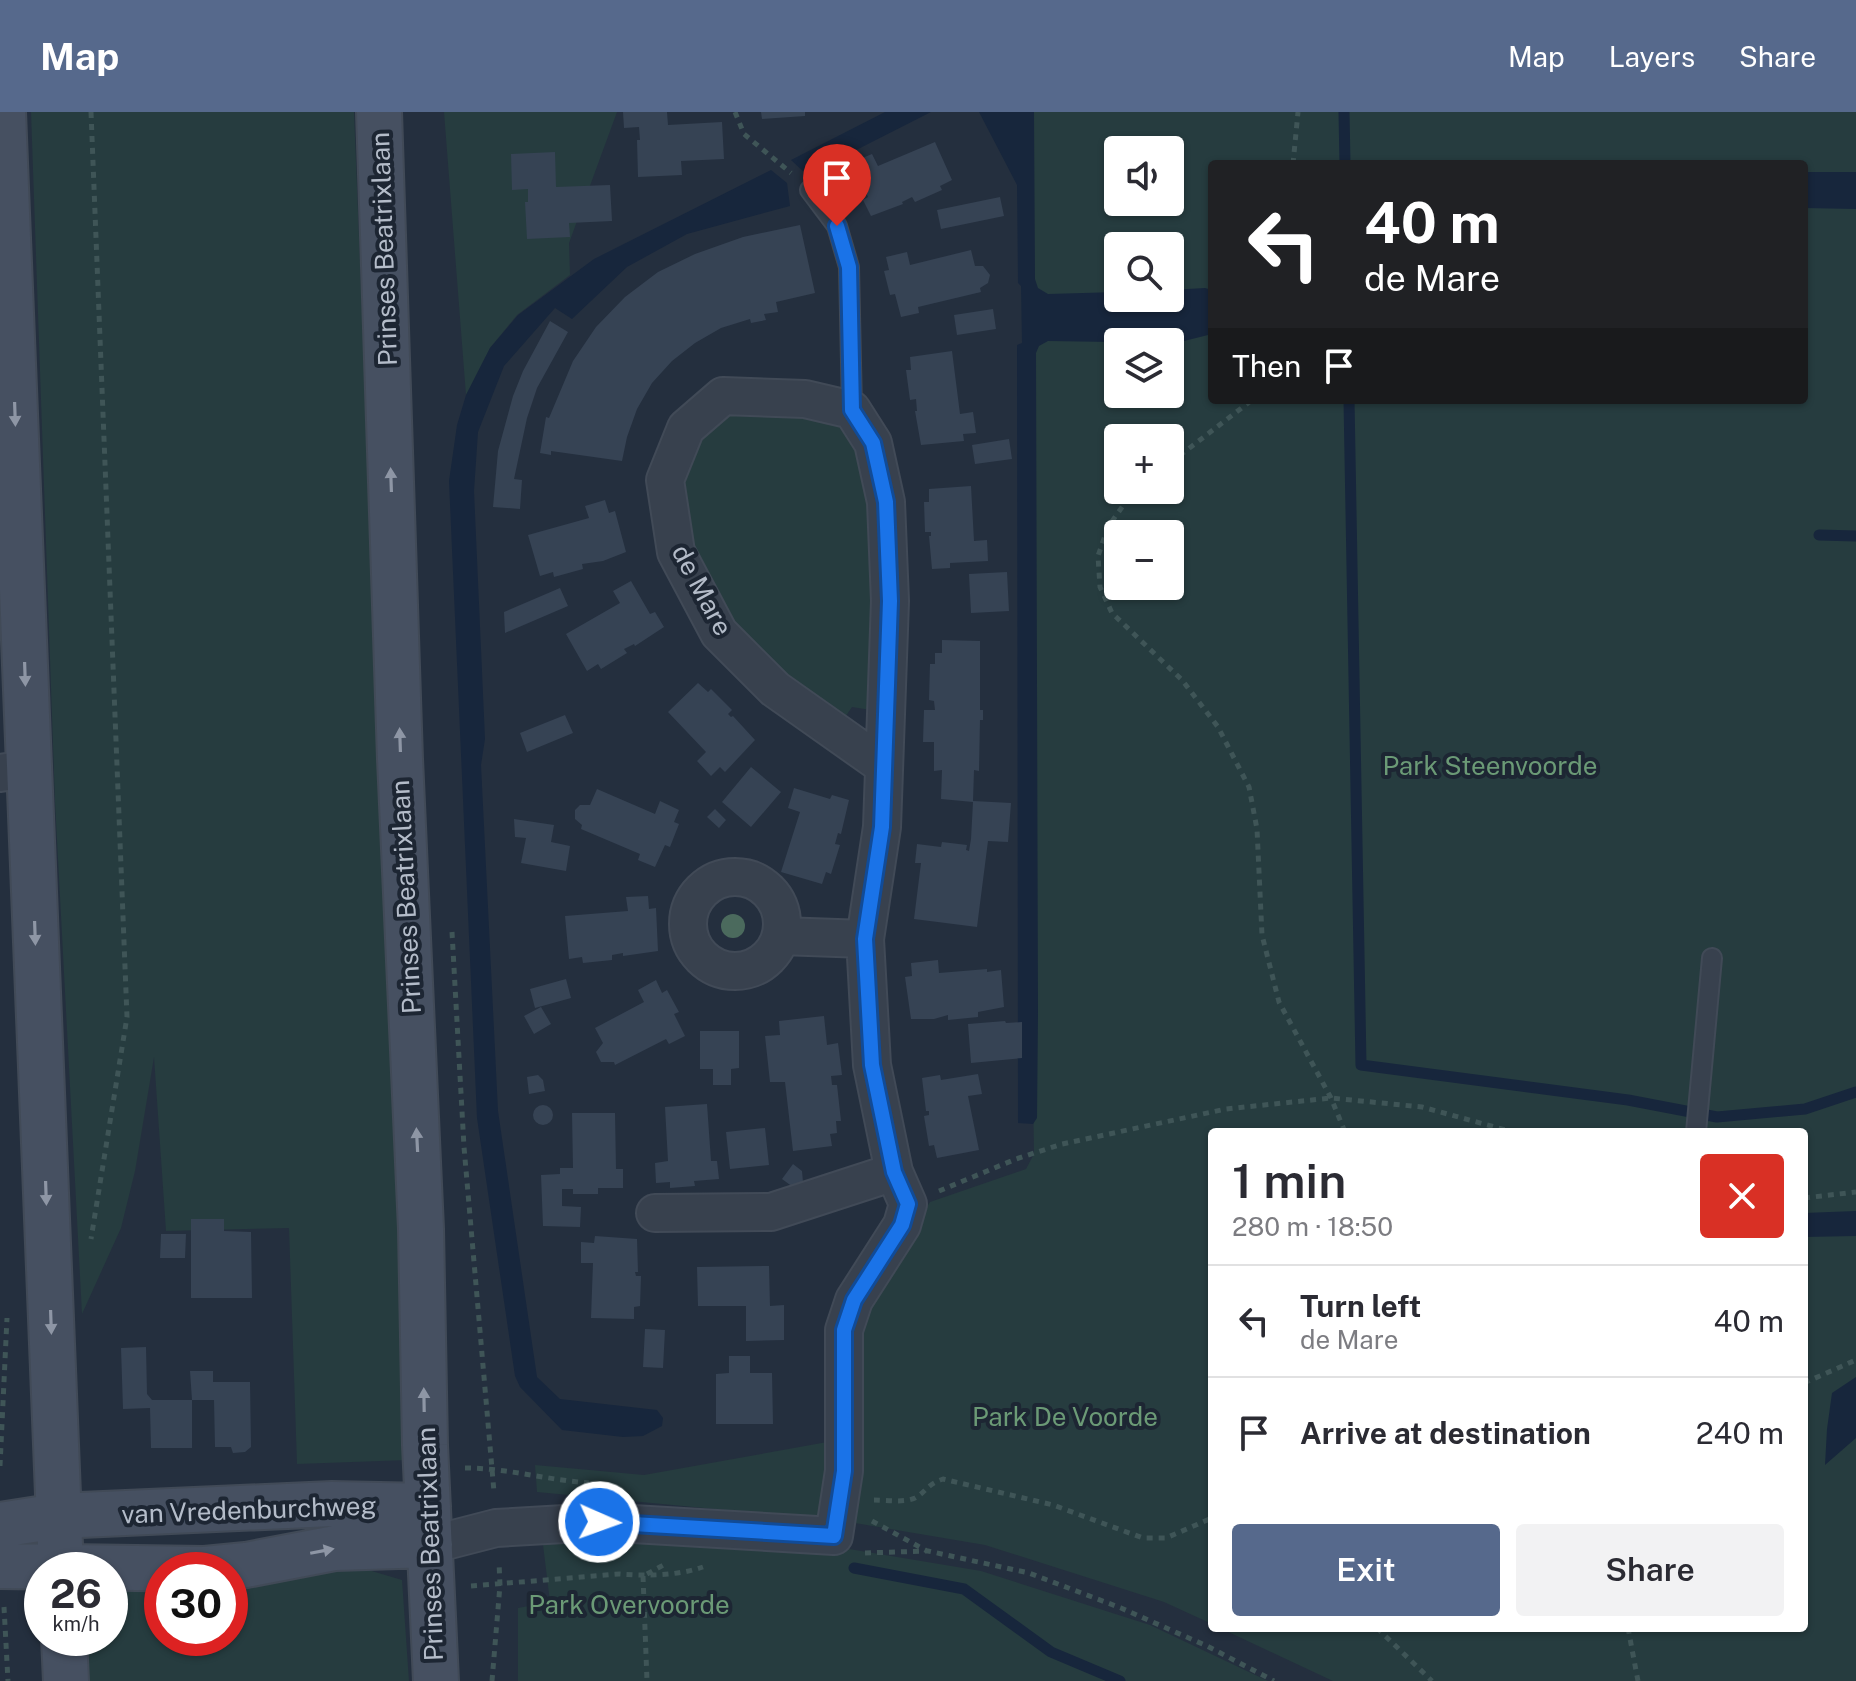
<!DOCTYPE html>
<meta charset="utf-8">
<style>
:root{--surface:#fff;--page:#f2f2f3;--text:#2b2b33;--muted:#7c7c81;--line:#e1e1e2;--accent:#56698c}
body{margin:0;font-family:"Public Sans",sans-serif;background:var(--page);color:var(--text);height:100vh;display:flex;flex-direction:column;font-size:30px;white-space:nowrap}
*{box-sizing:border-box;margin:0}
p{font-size:26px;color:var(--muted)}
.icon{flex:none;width:44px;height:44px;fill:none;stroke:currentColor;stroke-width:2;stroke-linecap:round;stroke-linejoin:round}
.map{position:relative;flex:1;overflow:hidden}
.drawer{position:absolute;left:1208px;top:1016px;width:600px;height:504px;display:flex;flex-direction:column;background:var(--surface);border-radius:8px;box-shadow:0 2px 6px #0004}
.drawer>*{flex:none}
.banner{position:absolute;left:1208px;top:48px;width:600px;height:244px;border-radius:8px;box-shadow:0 2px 6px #0004;background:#202124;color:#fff;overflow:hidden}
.tools{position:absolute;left:1104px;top:24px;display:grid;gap:16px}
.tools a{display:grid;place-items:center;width:80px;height:80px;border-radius:8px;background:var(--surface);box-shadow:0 2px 6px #0004;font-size:40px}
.speed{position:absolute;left:24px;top:1440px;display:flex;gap:16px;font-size:40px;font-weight:700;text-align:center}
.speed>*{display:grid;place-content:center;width:104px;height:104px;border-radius:50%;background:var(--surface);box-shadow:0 2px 6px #0004;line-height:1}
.speed small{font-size:20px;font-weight:400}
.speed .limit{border:12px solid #d22;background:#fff;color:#111}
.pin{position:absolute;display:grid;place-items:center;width:68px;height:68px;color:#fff;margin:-82px -34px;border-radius:50% 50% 50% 0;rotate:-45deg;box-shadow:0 0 8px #0007}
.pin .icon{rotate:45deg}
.me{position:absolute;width:88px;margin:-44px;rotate:92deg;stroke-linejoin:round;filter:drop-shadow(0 0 6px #0008)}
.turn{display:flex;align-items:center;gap:28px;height:168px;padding:0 24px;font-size:36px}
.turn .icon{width:104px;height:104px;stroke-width:2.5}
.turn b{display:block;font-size:56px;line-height:68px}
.then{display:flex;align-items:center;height:76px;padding:0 24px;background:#0003;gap:16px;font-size:30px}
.round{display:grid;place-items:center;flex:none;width:84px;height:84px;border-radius:8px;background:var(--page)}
.summary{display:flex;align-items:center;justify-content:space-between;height:136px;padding:0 24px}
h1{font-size:48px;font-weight:600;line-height:60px}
.primary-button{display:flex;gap:16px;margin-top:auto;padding:16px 24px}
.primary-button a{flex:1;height:92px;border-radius:8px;background:var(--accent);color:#fff;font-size:32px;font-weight:600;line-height:92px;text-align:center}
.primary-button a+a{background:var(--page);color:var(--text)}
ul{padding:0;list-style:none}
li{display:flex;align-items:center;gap:24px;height:112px;padding:0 24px;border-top:2px solid var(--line)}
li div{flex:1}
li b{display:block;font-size:30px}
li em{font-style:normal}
header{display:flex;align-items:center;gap:48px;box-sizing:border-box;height:112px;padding:0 40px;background:var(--accent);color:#fff}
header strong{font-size:38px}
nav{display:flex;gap:44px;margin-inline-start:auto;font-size:28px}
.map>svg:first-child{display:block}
.green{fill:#263c3f;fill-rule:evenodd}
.water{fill:#17263c}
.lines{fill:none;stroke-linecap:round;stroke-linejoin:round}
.stream{stroke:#17263c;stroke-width:11}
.building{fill:#364354}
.lane-casing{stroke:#414a57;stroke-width:22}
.street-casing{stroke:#414a57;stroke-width:40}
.secondary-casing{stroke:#414a57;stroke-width:48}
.path{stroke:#3f5557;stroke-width:5;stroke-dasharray:6 6;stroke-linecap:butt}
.lane{stroke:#38414e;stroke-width:18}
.street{stroke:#38414e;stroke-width:36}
.secondary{stroke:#465061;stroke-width:44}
.tree{fill:#4b6a5d}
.oneway{fill:#8e96a5}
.route-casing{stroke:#114b97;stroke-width:20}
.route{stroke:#1a73e8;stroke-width:14}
.labels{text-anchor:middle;stroke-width:8;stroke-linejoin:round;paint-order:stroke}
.street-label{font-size:26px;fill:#b4bcc9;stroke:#1d2633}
.park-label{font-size:26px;fill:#6b9a76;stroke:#1d2633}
</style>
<header>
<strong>Map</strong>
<nav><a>Map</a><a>Layers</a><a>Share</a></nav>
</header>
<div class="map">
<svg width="1856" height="1569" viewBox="0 0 1856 1569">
<rect width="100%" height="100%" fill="#242f3e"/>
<path class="green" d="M31,0H354L408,1348L297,1352L289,1116L166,1119L154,945L135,1059L121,1116L82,1202L55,690Z
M444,0H617L569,131L570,163L517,203L490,236L466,283Z
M1019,0H1856V1569H1333L1220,1516H1804V1020H1212V1512L1164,1490L985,1433L849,1410L537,1380L535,1353L644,1363L855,1325L862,1193L930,1090L1026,1057L1034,1042ZM1118,38H1170V90H1118ZM1212,52H1804V288H1212ZM1118,134H1170V186H1118ZM1118,230H1170V282H1118ZM1118,326H1170V378H1118ZM1118,422H1170V474H1118Z
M733,299L823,304L852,324L864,345L875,442L871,598L852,595L837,617L700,476L681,377L697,321Z
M540,1408L831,1434L981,1459L1150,1513L1268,1569H518V1496L550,1490Z
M365,1457L402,1468L409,1569H89L87,1526H110V1465L162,1462V1526H230V1460Z"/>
<path class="water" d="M885,0H931L807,63L791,48Z
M979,0H1034L1035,167L1038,176L1048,182L1118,180V186H1170V178L1205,176L1212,178V222L1176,231L1048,229L1039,234L1036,241L1038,902L1037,1006L1033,1012L1018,1011L1017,233L1022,231L1021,174L1018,171L1017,73Z
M771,58L787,71L790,94L687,122L627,155L572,207L555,196L504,254L478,320L474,379L485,627L481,653L498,999L537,1265L560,1287L657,1298L663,1306L662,1314L643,1324L623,1325L562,1318L520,1275L515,1264L477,1006L449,369L457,313L466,283L490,236L518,203L594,147Z
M1804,60H1856V97L1804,96Z
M1856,1099V1124L1804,1125V1101Z
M1856,1265V1326L1825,1353L1827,1317L1832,1281Z"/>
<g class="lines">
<path class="stream" d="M1344,0L1345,52
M1349,288L1361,953L1628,988L1717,1005L1805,997L1856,980
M1819,423L1856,424
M854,1456L964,1477L1051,1540L1120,1569"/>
</g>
<path class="building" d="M623,0H667L668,13L722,10L724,47L681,49L682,63L638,65L637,28H640L639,15L624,16Z
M761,0H805V4L762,7Z
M935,30L952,68L940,74L942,78L915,90L912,85L902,90L903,92L871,104L863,88L868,85L853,50L872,42L878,54Z
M555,40L556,75L610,73L612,109L569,111L570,125L527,127L525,90H528V77L512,78L511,42Z
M1000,85L1004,104L941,117L937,98Z
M800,113L815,181L776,190L778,200L764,202L766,208L751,211L750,207L721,216L695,231L672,249L652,271L637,297L627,325L622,349L551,339V343L540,341L546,305L549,306L573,249L596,215L625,185L658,160L695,142L743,125Z
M971,138L975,154H983L990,163L988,171L980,176L981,180L918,195L919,201L901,205L895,182L890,183L884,159L889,158L886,145L907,140L910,153Z
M993,197L996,217L957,223L954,203Z
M550,209L568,220L537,276L527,306L514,367L522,368L520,397L493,395L498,339L513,284L523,259Z
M952,239L960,302L973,300L976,321L963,322L964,329L921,333L915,299H917L916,287L910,288L906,258H911L910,245Z
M1009,327L1012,347L975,352L972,333Z
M971,374L974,429L987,428L988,449L950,451V456L932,457L929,424H931V420H925L924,390H929V377Z
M605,388L609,401L615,399L626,440L603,449L582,452L583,457L554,465L553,460L540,464L528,423L589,406L585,394Z
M1007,460L1009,499L971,501L969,462Z
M631,469L650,502L655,500L664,515L635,534L634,532L624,537L627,541L601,557L598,552L587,559L566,522L620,491L613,479Z
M560,476L568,494L505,521L504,500Z
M942,528L980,529V598H983V608H980L979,659L974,658L973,689L1011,691L1008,730L988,729L977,815L914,807L921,751H915L917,732L941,735L942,730L967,733L966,738L969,739L971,727L973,690L941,687L942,658L934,659V630H923L924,598H935L934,589L929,588L930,552H935V541H942Z
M698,571L708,580L711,577L732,598L728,602L731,605L733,604L755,628L725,660L720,655L711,664L697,649L706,640L668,600Z
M565,603L573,621L527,640L520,621Z
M751,655L781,680L751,715L722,690Z
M794,676L830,687L832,683L849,688L841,722L838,721L835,732L840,733L831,762L826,760L822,772L781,760L800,700L788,696Z
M597,677L655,702L660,689L679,698L674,710L679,712L670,735L665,733L655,755L638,748L640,742L581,717L582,713L575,707V698L580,693H590Z
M715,697L726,708L719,716L707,705Z
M514,707L554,713L551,730L570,734L566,759L521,751L526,726L515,725Z
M648,784L649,797L656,796L658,839L623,844V841L612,843V848L583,851L582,845L569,847L565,804L628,799L626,785Z
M938,848L939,861L987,857V860L1001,858L1004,895L978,900V905L948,908V903L934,907H911L905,865L912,864L911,851Z
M566,867L571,886L535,896L530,877Z
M656,868L662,881L667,878L679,900L674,902L685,924L669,932L666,927L615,953L614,950H601L596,940L603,931L595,916L644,890L638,878Z
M541,895L551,912L534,922L524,904Z
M824,904L827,933L838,931L842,963L831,964L832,973H837L841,1009H836L837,1021L830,1022L832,1034L793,1039L785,970H770L765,924L780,923L779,909Z
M1005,909L1006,911L1022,910V946L971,951L968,912Z
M700,919H739V956L731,957V973H713V957H700Z
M978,962L982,982L968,984L979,1038L937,1046L934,1033L929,1034L924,1004L929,1003V999H926L922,966L940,963L941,968Z
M538,963L543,968L545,979L529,982L527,965Z
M707,992L711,1049H717L719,1067L694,1069L695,1074L670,1076V1070L656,1071L655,1051L668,1049L665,995Z
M533 1003a10 10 0 1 1 20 0a10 10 0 1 1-20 0Z
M572,1001H615L616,1057H623V1076H598V1082H573V1077H562V1094L581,1095L580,1115L543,1114L541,1063L560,1062V1056H573Z
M765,1016L769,1053L730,1057L726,1020Z
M793,1052L802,1059L803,1070L797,1078L782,1067Z
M191,1107H224V1119L251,1120L252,1186H191Z
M161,1122H186L185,1146H160Z
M595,1124L637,1127L638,1160H635L636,1164H641L640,1194L634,1195V1207L591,1206L593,1151H581V1130L594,1131Z
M769,1154L770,1194L784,1193V1228L746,1229V1194H698L697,1155Z
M645,1217L665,1218L663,1256L643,1255Z
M146,1235L147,1282L152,1288H192V1336H151L150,1296L123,1297L121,1236Z
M729,1244H750V1261H772L773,1312H716V1262L729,1261Z
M190,1259H213V1270H250L251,1335L245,1340L233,1341L231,1335H215L214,1288H192Z"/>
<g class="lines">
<g class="lane-casing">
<path id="lane" d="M810,78L837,114L849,155L852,298
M1696,1020L1712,846"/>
</g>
<g class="street-casing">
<path id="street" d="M0,661L28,657
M688 812a47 47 0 1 1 94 0a47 47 0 1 1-94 0Z
M781,824L865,827
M655,1101L771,1100L894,1060
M430,1433L496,1416L599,1410L834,1424L844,1359V1218L854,1188L902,1113L908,1092L894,1060L872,953L865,827L882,715L890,489L886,390L873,331L852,298L805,287L723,284L686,316L665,368L676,440L719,521L775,577L884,654"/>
</g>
<g class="secondary-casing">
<path id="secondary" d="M3,0L61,1458
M379,0L400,647L421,1117L425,1333L436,1569
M0,1413L58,1404L332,1392L428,1394
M0,1454L205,1457L246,1453L335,1436L430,1433
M64,1526L66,1569"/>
</g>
<path class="path" d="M91,0L127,905L91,1127
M735,0L744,22L791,61
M1293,52L1298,0
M1170,351L1252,288
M1139,378L1127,388L1108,415L1098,444L1100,475L1112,501L1182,568L1218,615L1249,675L1257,717L1262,823L1279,890L1331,986L1345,1020
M452,820L464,1035L494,1380
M939,1079L1016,1047L1062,1032L1226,997L1331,986L1422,995L1513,1020
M1804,1086L1856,1080
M1804,1271L1856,1248
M0,1354L7,1206
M465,1356C507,1356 547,1368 589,1371
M874,1388C886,1388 904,1391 915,1386C926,1380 926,1373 943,1367L1053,1393L1143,1426H1166L1212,1406
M872,1409L927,1439
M865,1441L928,1439L1029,1461L1121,1496L1207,1534L1274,1569
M647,1462L667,1451
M643,1464L647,1569
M471,1474L619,1462C647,1464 676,1464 703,1455
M4,1495L8,1569
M1377,1516L1432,1569
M1628,1516L1638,1569
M492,1569L500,1473L499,1450"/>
<use href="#lane" class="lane"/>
<use href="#street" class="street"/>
<use href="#secondary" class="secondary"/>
</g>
<circle class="tree" cx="733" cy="814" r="12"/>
<defs><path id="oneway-solid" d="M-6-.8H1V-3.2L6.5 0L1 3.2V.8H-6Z" transform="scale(2)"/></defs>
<g class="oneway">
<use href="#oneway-solid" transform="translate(15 302) rotate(88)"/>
<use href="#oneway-solid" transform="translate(391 368) rotate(-92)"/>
<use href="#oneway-solid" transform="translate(25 562) rotate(88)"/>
<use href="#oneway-solid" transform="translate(400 628) rotate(-92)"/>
<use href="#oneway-solid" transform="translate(35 821) rotate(88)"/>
<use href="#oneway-solid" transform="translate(417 1028) rotate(-93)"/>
<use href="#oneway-solid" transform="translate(46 1081) rotate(88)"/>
<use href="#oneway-solid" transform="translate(51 1210) rotate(88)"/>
<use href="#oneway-solid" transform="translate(424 1288) rotate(-91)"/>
<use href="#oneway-solid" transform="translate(322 1439) rotate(-11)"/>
</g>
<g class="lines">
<g class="route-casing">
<path id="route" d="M599,1410L834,1424L844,1359V1218L854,1188L902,1113L908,1092L894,1060L872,953L865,827L882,715L890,489L886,390L873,331L852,298L849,155L837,114"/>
</g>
<use href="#route" class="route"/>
</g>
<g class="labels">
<g class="street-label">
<text transform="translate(384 137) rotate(-92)" y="9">Prinses Beatrixlaan</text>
<text transform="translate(702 478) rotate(62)" y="9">de Mare</text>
<text transform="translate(406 785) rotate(-93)" y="9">Prinses Beatrixlaan</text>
<text transform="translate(249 1398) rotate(-2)" y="9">van Vredenburchweg</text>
<text transform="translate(430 1432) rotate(-92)" y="9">Prinses Beatrixlaan</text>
</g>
<g class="park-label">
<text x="1490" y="663">Park Steenvoorde</text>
<text x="1065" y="1314">Park De Voorde</text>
<text x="629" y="1502">Park Overvoorde</text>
</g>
</g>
</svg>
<div class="tools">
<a><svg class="icon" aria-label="sound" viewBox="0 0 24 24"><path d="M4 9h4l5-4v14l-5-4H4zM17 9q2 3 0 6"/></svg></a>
<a><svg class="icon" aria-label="search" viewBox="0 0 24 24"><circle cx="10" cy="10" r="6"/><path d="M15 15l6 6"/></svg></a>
<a><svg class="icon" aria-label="layers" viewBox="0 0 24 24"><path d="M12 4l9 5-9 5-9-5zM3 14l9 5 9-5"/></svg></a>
<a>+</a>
<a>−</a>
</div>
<div class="speed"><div>26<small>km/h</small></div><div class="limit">30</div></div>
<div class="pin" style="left:837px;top:114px;background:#d93025"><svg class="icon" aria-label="arrive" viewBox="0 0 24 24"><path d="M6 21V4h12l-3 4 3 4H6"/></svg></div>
<svg class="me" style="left:599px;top:1410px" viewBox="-20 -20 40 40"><circle r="17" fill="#1a73e8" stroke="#fff" stroke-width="3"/><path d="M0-11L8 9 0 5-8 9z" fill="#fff"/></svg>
<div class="banner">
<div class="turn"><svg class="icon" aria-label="left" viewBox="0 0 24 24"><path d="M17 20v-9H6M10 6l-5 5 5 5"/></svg><div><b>40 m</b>de Mare</div></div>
<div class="then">Then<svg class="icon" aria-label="arrive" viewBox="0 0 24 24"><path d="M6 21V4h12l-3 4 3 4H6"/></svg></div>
</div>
<section class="drawer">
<div class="summary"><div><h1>1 min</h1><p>280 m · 18:50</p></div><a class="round" style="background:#d93025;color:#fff"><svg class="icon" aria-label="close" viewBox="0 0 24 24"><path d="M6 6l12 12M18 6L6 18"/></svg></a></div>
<ul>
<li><svg class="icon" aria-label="left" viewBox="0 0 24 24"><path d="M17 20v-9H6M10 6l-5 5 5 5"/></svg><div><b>Turn left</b><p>de Mare</p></div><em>40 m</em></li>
<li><svg class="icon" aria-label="arrive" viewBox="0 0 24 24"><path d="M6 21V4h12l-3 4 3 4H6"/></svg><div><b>Arrive at destination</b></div><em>240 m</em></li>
</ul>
<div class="primary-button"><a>Exit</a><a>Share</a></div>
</section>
</div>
